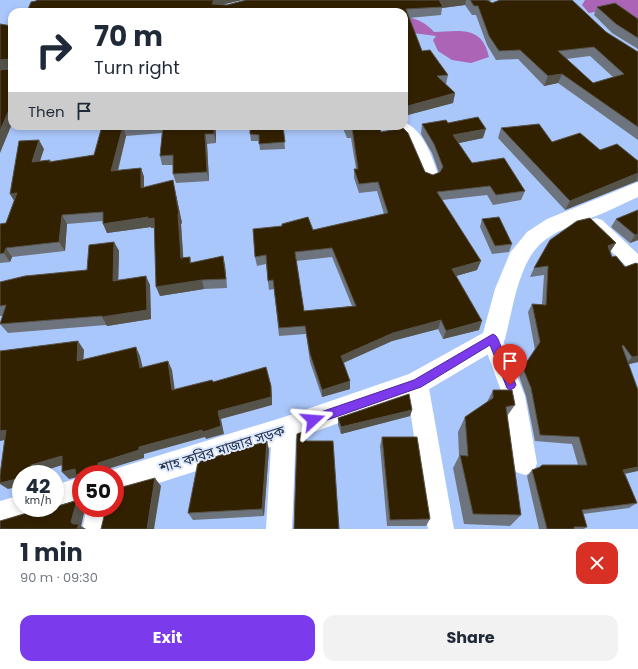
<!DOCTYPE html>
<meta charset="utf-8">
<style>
:root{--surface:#fff;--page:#f2f2f3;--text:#1f2937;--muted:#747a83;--accent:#7c3aed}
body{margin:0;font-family:Poppins,"Noto Sans Bengali",sans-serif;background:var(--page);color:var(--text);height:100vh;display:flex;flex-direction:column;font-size:15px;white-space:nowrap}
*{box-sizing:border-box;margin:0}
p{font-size:13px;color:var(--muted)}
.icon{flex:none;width:22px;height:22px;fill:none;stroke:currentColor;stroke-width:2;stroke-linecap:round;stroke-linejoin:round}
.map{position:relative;height:529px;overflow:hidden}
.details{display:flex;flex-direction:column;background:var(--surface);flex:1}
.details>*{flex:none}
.guide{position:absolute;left:8px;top:8px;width:400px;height:122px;border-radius:12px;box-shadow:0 2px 6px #0003;background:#fff;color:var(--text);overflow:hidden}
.speed{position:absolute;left:12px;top:465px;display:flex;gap:8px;font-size:20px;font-weight:700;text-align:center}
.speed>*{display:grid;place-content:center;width:52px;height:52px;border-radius:50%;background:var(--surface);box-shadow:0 2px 6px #0003;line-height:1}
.speed small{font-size:10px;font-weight:400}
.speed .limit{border:6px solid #d22;background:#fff;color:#111}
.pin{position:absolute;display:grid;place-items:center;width:34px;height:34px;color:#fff;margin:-41px -17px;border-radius:50% 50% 50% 0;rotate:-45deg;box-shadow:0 0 4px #0007}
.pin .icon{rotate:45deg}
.me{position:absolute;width:44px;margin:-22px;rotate:71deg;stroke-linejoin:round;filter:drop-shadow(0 0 3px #0008)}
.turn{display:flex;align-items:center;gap:14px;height:84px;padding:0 20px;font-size:18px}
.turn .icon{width:52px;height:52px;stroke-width:2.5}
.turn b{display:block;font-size:28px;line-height:34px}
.then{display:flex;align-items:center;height:38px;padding:0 20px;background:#0003;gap:8px;font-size:15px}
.round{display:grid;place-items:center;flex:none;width:42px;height:42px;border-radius:12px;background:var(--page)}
.headline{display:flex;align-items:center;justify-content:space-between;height:68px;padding:0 20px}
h1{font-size:24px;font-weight:700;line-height:30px}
.primary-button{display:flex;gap:8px;margin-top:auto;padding:8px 20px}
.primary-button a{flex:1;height:46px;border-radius:12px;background:var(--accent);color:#fff;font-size:16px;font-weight:700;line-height:46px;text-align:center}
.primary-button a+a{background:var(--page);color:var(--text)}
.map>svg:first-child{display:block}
.water{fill:#ab64b6}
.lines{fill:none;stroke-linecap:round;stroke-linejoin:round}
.street{fill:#fff;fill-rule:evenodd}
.secondary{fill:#fff;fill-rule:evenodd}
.wall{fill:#6e747e;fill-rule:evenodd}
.shaded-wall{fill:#56534b}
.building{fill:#322100;stroke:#56534b;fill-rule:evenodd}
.route{fill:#7c3aed;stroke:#51269a}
.labels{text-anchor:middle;stroke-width:4;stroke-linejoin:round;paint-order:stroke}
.street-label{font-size:14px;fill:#24324c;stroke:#dce8fc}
</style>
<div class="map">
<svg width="638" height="529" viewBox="0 0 638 529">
<rect width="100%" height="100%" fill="#aac7fb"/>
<path class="water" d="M585,0H638V25L611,9L589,13L582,5Z
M407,17C418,19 426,23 434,32C460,31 482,25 489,57L471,63L452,60L438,51L433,40L436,36L413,33Z"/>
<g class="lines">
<path class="street" d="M404,122C424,130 433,159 439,177L437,181L431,183L425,181L408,141L393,126H404Z
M596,218L602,220L638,254V273L631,271L590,230L587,225L590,220Z
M493,330L500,333L525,396L537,463L534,472L525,475L516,472L513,463L503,396L482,339L486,333Z
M417,373L425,376L428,383L454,529H428L406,383L409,376Z
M284,419L292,422L296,430L292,529H266L272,430L276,422Z
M87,508H113L108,529H82Z"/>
<path class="secondary" d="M638,182V197C622,204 607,212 591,218C568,227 543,235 530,257C516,281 512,312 505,339L502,346L426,391L284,443L115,497V474H104L105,472L284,417L409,374L483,333L495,289L510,253L527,232L547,219Z
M81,477V507L55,515L44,511L43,508H55V485Z
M21,495V508H41L37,519L7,529H0V501Z"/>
</g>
<path class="wall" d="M37,0H242L222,4L227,5L246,0H492L489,1L492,3L606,32L638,52V140L558,83L544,86L518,59L496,60L487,45L476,15H472L465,5L442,8L441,15L409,18L422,51L448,75L446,84H445L455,93L453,103L404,116V12L36,1ZM590,56L613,77L593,83L566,59Z
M597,7L638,19V49L612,33L594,15Z
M448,123L483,138L458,143L472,163L525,191L521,200L493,205L487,195L442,200L477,270L456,276L479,330L443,339L438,329L392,341L343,363L350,389L322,397L310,362L306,334L279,336L274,289L269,290L266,264L257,266L255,257L313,230L384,214L377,191L359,193L354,178V169H356L351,138H347L342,126H379L381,132L425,172L433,175L439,173L432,153L421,134L422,124ZM332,257L352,306L304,311L296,261Z
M51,126H87L86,128L53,130Z
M102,126H216V143L207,144L209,181L176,183L173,174V165H162L160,156L162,133L126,136L118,171L141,168L144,177V188L175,190L182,223L181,224L183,258L190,257L191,262L225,265L227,288L204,289L160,296L154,228H151V227L107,233L103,221L67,224L65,251L12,257L10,262L0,263V224L6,223L44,149L40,161L50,160L51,162L94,155Z
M283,126L285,149L260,150L259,141H251L250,134Z
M501,128L552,142L638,161V182L637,181L565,210L498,138Z
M638,210V240L630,243L611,227L616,219Z
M482,219L512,244L509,252L492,254L480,227Z
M114,242L119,251L118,280L150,285L151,319L107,326L106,325L8,333L0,324L3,316H0V282L87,270Z
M610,252L638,362L629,364L625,474L637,503L629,508L583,514L587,527L584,529H539L527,476L532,470L539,468L542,465H578L572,444L535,441L526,396L520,379L519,373L535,350L528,312L532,304H542L544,275L530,277L534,268Z
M493,390L515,405L507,416L521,515L510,526L464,524L453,468L459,456L458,432L465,417L487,402Z
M412,410L410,416L341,434L338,425V418Z
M382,437L430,519L426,526H387L380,446Z
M269,449L264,516L193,520L188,513Z
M81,499V508H85L81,526L46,509Z"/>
<path class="shaded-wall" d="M214,0H242L217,6L212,4Z
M438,0H466L465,5L442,8L443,7Z
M9,59L12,68L0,70V60Z
M562,74L558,83L544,86L548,76Z
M455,93L453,103L404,116V107Z
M12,103V124L0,153V131Z
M123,126L126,136L115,181L111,171Z
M214,126H216V143L214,134Z
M486,129L483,138L450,145L453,135Z
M205,134L207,144L209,181L207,172Z
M39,140L44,149L36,172L32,162Z
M141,168L144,177V198L141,188Z
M638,173L637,181L565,210L570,201Z
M173,180L175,190L182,223L181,224L184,267L181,258Z
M17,193L16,204L10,194Z
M62,215L67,224L65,251L59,242Z
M148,217L154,218L157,227L151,228V227L107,233L103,224Z
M638,234V240L630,243L635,235Z
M114,242L119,251L118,290L113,281Z
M616,243L610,252L608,246Z
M6,248L12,257L10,262L4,253Z
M223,256L225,265L227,288L226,279Z
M481,261L477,270L449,278L452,269Z
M146,276L150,285L151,319L107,326L102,317Z
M202,280L204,289L160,296L156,287Z
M441,320L438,329L392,341L341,364V356L393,333Z
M482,321L479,330L443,339L446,331Z
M78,341L84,350L83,369L77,361Z
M136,347L140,356L145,377L140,368Z
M638,356V362L625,365L632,357Z
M168,361L172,370L176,398L172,390Z
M350,381V389L322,397V390Z
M271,386L272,394V405L221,419L224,434L206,439L205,437L144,454V458L104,470V474H81V480L78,477L69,479L62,472L98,463L139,447L218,411Z
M412,410L410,416L341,434V427Z
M6,430L14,438L0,441V431Z
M267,441L269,449L264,516L262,509Z
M62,456L69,463L40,472L39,474H31V465Z
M638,467V471L615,476L623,470Z
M21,478V486L8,489L0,484V483Z
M155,478L161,486L154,529H147Z
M77,500L81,504V508H85L81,526L86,529H77L71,522Z"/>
<path class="building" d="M37,0H214L212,4L227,5L246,0H439L443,7L406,9L422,51L430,50L448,75L437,76L455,93L404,107V12H27L31,2L36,1Z
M470,0H487L492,3L500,0H572L606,32L638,52V127L562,74L548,76L520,50L499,51L489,36L478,6H474ZM594,47L624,74L593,83L558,51Z
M615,3L638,19V38L616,24L597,7Z
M0,24L12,26V103L0,131V70L9,69V59L0,60Z
M478,117L486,129L453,135L472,163L504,158L525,191L496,195L490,186L437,192L481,261L452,269L482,321L446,331L441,320L393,333L341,356L350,381L322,390L310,354L305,326L279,328L273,280L268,281L266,255L255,257L253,229L282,226V224L308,217L313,230L388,213L378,182L359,184L354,169H358L352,128L347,129L346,126H379L381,132L403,128L408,133L425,172L433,175L440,172L443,167L434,144L422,124L446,120L448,123ZM332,248L356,306L304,311L295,252Z
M539,124L552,142L580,133L600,150L617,144L638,161V173L570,201L501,128Z
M102,126H127H123L111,171L141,168V188L173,180L179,214H178L181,258L190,257V263L223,256L226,279L202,280L156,287L154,218L148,219V217L103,224V212L62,215L59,242L6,248L4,253L0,254V224L6,223L17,193L10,194L19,141L39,140L32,162L50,160L49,162L94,155Z
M163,126H214V134H205L207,172L173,174V155L160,156Z
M250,126H283L285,142L259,144V135L250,134Z
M638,210V234L635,235L616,219Z
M499,217L512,244L495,246L482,219Z
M590,218L616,243L608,246L612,257L616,256L625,267L636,263L638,264V356L632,357L623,345L622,346L638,390V467L623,470L637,503L582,510L587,527H574V529H547L532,470L540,467L542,465H587L579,437L540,435L531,388L524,371V366L540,342L532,304L546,305L548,266L534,268L550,240L577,221Z
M114,242L113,281L146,276L147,310L102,317V316L0,324L6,305L0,306V282L25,276L87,270L89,245Z
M78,341L77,361L136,347L140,368L168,361L172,390L212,380L213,382L266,367L271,386V397L218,411L221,426L203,432L202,430L139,447V450L98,463L97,469L76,475L75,469L62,472V456L31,465V474H21V478L0,483V475L6,430L0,431V351Z
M493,390H512L515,405L506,407L521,515L473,514L460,455L468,456L465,417L493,398Z
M409,394L412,410L341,427L338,418Z
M305,431L306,441H333L339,529H294L297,434Z
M382,437H417L430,519L390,520Z
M267,441L262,509L188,513L198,462Z
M155,478L147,529H101L106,508H115V489Z
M81,499V500H77L71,522L73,524H79L77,529H0V521L27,513L28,511L41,508L46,509L50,508H55V507Z"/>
<path class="route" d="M493,334L496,336L498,339L516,385L514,388L510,390L507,388L490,345L421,387L313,425L309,423L308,420L309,416L414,380Z"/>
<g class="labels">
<g class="street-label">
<text transform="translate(222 449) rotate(-17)" y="5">শাহ কবির মাজার সড়ক</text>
</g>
</g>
</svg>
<div class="speed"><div>42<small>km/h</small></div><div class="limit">50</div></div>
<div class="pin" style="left:510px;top:385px;background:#d93025"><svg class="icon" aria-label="arrive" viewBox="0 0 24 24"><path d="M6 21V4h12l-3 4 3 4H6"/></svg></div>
<svg class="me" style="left:313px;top:420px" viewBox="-20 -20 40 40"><path d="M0-17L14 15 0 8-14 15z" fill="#7c3aed" stroke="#fff" stroke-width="4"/></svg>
<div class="guide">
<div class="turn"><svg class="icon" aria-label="right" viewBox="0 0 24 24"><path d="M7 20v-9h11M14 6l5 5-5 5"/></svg><div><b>70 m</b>Turn right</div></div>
<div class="then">Then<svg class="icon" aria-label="arrive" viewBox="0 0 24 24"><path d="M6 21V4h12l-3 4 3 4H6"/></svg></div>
</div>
</div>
<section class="details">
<div class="headline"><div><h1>1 min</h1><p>90 m · 09:30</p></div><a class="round" style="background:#d93025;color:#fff"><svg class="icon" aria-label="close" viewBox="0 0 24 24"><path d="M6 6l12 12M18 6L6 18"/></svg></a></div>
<div class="primary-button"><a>Exit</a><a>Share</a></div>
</section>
